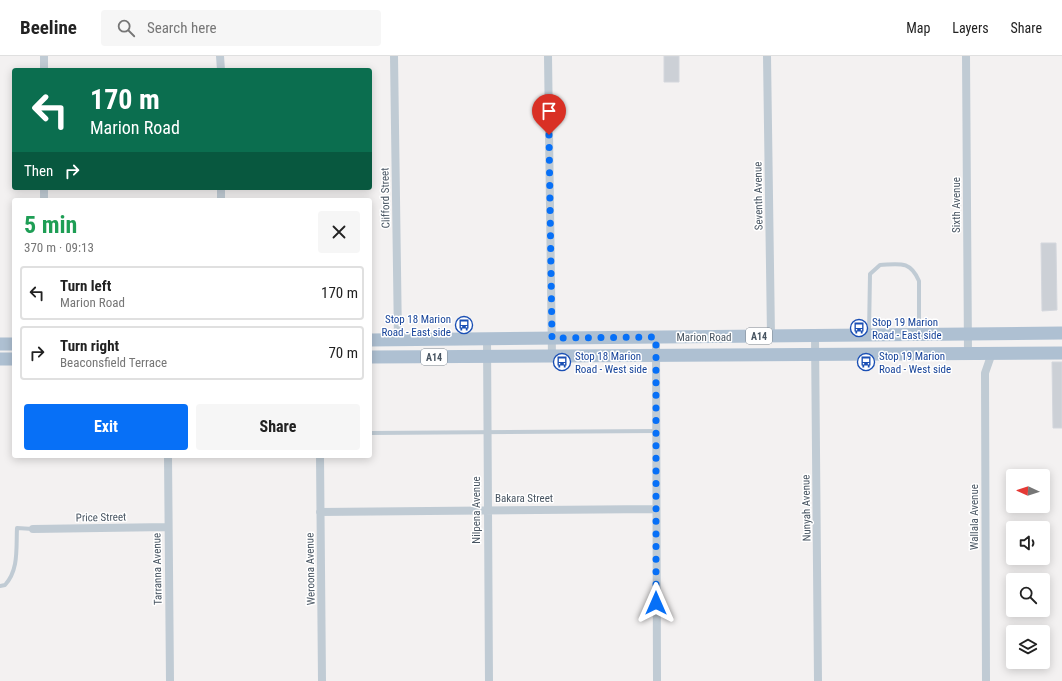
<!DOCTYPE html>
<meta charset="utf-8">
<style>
:root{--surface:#fff;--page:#f6f6f6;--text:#222;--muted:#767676;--line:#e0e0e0;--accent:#0770f7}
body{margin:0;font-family:"Roboto Condensed",sans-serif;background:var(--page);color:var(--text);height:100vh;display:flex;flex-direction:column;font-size:15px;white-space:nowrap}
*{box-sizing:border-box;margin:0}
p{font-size:13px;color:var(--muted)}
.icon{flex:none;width:22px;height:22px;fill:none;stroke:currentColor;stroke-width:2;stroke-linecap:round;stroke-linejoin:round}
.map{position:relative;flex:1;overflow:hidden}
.details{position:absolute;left:12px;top:142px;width:360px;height:260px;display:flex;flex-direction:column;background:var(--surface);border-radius:4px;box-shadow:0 2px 10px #0003}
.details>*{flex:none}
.top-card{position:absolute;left:12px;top:12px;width:360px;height:122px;border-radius:4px;box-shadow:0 2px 10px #0003;background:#0b6e4f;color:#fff;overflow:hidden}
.needle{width:26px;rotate:273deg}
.tools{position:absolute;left:1006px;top:413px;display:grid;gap:8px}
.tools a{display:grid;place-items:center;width:44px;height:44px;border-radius:4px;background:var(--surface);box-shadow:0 2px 10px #0003;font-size:20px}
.pin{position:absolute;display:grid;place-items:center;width:34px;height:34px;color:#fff;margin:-41px -17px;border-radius:50% 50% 50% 0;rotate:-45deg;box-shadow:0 0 4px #0007}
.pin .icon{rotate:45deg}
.me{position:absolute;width:44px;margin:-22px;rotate:0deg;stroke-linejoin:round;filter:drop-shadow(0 0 3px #0008)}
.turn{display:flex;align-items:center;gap:14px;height:84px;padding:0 12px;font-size:18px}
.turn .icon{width:52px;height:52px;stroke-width:2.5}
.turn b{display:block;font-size:28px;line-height:34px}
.then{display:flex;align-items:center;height:38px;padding:0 12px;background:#0003;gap:8px;font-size:15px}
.round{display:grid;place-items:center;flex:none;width:42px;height:42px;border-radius:4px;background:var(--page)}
.head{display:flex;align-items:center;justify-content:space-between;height:68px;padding:0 12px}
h1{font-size:24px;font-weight:700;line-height:30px;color:#1e9e55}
.primary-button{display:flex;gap:8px;margin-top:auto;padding:8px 12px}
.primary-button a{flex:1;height:46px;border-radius:4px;background:var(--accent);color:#fff;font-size:16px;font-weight:700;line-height:46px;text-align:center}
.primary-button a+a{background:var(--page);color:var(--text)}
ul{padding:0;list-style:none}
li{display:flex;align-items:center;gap:12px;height:54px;margin:0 8px 6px;padding:0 4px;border:2px solid var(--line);border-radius:4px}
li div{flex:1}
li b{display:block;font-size:15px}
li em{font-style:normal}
header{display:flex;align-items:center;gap:24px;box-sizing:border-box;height:56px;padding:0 20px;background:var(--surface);border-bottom:1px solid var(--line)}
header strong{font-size:19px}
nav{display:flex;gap:22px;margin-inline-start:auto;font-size:14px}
.search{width:280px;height:36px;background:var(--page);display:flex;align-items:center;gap:10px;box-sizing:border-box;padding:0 14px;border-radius:4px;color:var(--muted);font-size:15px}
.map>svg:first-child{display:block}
.building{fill:#ccd0d6;stroke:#d4d7dd}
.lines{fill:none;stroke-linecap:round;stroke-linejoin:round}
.lane{stroke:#c0cbd4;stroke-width:4}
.street{stroke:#c0cbd4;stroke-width:8}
.primary{stroke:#aec0d2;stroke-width:13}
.route{stroke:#0770f7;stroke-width:7;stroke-dasharray:0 12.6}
.labels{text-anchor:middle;stroke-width:3;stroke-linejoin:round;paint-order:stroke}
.shield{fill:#fff;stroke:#7e8790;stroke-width:1}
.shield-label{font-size:10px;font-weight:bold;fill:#475461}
.street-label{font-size:11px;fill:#475461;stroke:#fff}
.transit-label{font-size:11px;fill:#164399;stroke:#fff;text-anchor:start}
</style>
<header>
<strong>Beeline</strong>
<div class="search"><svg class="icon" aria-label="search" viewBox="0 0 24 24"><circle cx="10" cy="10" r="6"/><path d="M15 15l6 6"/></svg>Search here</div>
<nav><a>Map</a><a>Layers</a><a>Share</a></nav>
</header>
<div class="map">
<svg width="1062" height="625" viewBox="0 0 1062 625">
<rect width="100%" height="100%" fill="#f3f1f1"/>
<path class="building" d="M664,0H679V26H664Z
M1041,187H1056L1057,254L1042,255Z
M1052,306H1062V372H1053Z"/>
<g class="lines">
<path class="lane" d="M869,277L870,218L880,209C899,208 910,204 919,225V276
M370,377L656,375
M0,530L5,529C19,514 16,492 17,472L33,473"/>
<path class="street" d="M44,0V14
M220,0L221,14
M394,0L398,284
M548,0L552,301
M767,0L771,280
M966,0L968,297
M44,132V144
M221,132V144
M815,280L818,625
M656,281L657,625
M487,282L489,625
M168,400L170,625
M320,400L322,625
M320,456L656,453
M33,473L168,471
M986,625L985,317L992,297"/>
<path class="primary" d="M370,284L1062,277
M0,288H14
M370,301L1062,297
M0,303H14"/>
</g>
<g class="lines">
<path class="route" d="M549,79L552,282L656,281V547"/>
</g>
<defs>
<g id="bus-ring" transform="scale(0.9)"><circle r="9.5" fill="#fff" stroke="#1a4fb4" stroke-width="1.5"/><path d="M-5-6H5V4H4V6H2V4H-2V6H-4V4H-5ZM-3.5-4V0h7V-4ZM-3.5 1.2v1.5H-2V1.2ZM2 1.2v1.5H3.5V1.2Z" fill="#1a4fb4"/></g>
</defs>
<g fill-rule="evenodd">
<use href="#bus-ring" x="464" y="269"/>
<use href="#bus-ring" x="859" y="272"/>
<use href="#bus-ring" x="562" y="306"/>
<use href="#bus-ring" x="866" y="306"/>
</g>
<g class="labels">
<g class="shield">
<rect x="746" y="272" width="26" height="16" rx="3"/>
<rect x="421" y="293" width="26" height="16" rx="3"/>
</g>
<g class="shield-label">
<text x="759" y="284">A14</text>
<text x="434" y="305">A14</text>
</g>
<g class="street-label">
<text transform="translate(758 140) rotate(-91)" y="4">Seventh Avenue</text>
<text transform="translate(385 142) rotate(-91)" y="4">Clifford Street</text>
<text transform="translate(956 149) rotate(-90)" y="4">Sixth Avenue</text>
<text x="704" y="285">Marion Road</text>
<text x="524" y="446">Bakara Street</text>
<text transform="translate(806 452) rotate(-91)" y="4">Nunyah Avenue</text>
<text transform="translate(476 454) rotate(-90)" y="4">Nilpena Avenue</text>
<text transform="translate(101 461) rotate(-1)" y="4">Price Street</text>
<text transform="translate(974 461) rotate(-90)" y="4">Wallala Avenue</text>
<text transform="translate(157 513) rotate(-91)" y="4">Tarranna Avenue</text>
<text transform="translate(310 513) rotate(-91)" y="4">Weroona Avenue</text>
</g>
<g class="transit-label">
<text x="451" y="267" text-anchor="end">Stop 18 Marion<tspan x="451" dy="13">Road - East side</tspan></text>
<text x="872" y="270">Stop 19 Marion<tspan x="872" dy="13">Road - East side</tspan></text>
<text x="575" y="304">Stop 18 Marion<tspan x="575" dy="13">Road - West side</tspan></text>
<text x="879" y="304">Stop 19 Marion<tspan x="879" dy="13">Road - West side</tspan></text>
</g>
</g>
</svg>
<div class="tools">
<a><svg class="needle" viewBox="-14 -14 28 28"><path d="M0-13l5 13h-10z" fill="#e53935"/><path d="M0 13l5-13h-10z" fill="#767676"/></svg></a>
<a><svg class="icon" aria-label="sound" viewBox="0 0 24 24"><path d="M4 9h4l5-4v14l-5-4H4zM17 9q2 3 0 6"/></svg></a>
<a><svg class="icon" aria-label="search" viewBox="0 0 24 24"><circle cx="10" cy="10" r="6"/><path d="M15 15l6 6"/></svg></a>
<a><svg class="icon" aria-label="layers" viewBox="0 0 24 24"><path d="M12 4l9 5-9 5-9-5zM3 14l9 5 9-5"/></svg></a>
</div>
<div class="pin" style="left:549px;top:79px;background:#d93025"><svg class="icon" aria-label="arrive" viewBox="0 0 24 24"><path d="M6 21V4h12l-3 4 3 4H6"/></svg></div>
<svg class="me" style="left:656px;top:547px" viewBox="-20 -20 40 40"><path d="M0-17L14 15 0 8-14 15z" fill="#0770f7" stroke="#fff" stroke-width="4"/></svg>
<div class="top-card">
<div class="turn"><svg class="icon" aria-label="left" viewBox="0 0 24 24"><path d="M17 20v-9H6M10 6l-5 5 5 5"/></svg><div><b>170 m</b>Marion Road</div></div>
<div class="then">Then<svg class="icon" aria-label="right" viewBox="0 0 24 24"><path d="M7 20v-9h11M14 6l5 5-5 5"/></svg></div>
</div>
<section class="details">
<div class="head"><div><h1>5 min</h1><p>370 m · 09:13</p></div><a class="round"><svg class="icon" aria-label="close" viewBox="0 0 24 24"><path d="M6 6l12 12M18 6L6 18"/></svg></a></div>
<ul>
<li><svg class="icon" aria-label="left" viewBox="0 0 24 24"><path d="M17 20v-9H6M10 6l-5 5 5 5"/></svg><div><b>Turn left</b><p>Marion Road</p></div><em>170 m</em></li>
<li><svg class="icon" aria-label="right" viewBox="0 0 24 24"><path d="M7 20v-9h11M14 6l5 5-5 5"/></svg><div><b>Turn right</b><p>Beaconsfield Terrace</p></div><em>70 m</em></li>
</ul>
<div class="primary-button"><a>Exit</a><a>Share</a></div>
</section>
</div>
